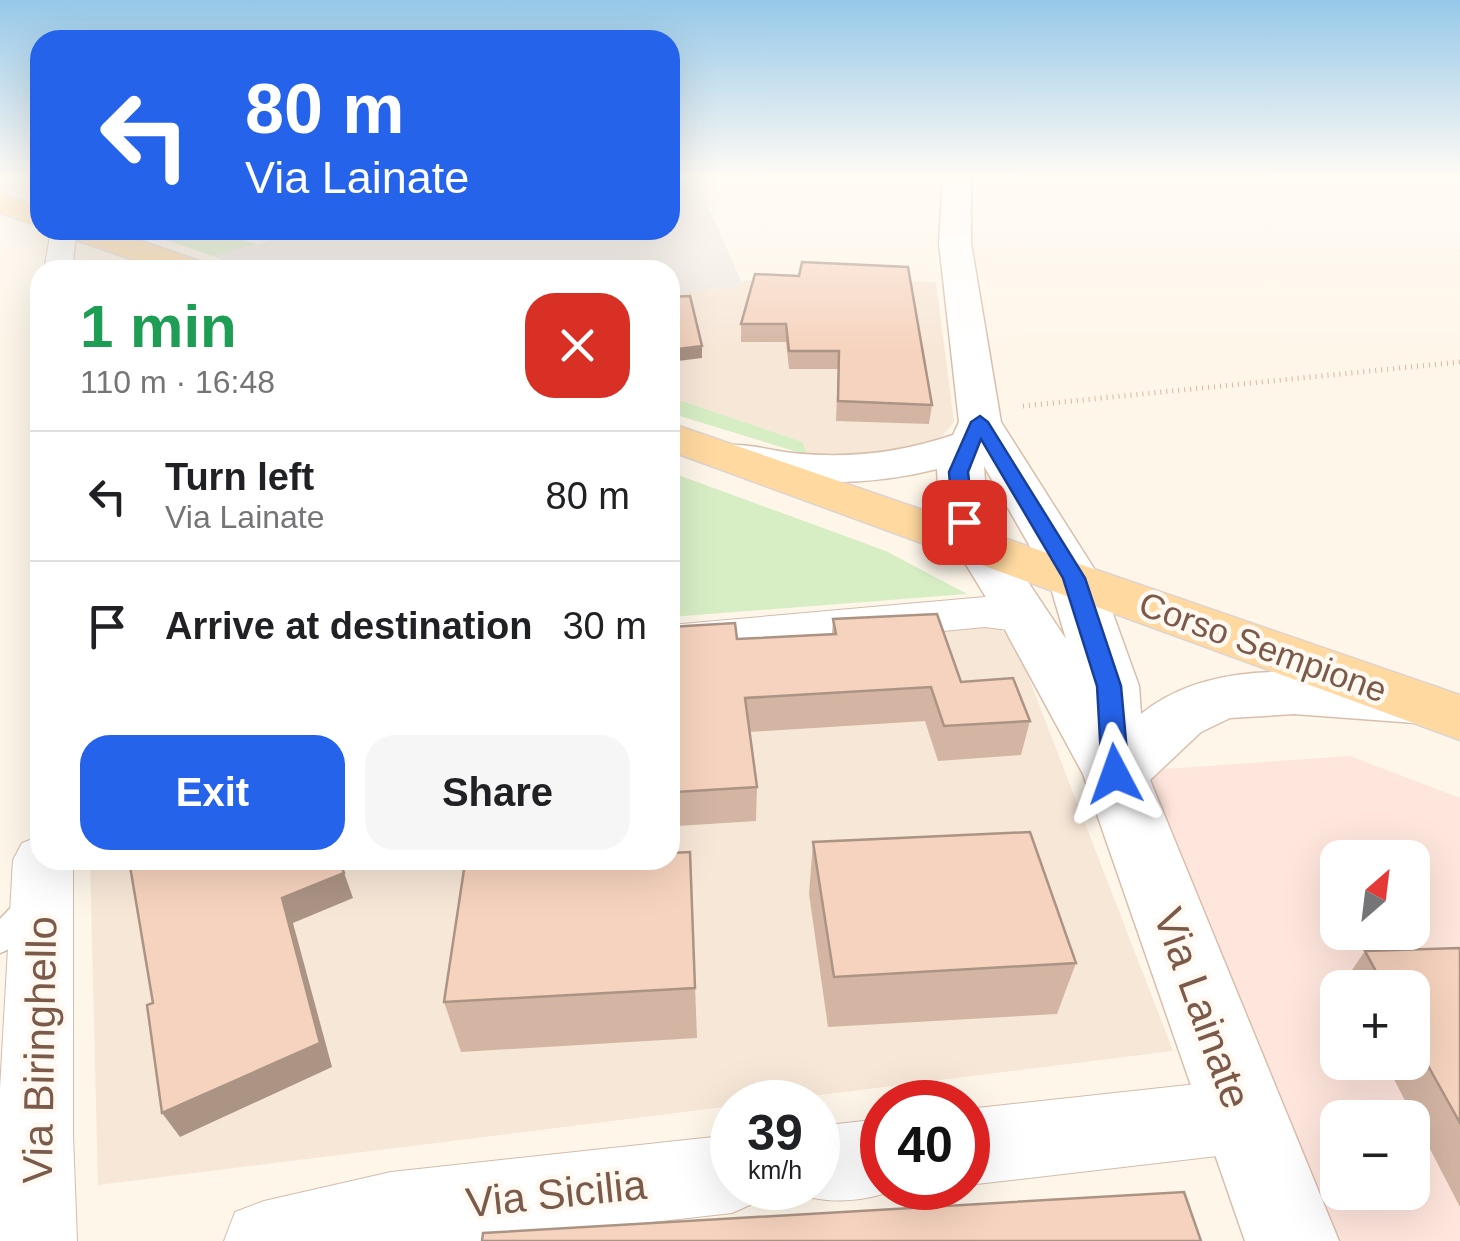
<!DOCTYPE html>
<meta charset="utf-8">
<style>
:root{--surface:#fff;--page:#f6f6f6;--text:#202124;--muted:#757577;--line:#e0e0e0;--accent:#2563eb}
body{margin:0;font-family:Helvetica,sans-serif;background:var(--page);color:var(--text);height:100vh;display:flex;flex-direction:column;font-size:38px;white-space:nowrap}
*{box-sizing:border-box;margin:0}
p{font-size:32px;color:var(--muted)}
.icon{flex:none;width:55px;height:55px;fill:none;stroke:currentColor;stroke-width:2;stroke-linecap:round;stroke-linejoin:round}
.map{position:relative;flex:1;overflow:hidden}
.drawer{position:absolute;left:30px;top:260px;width:650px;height:610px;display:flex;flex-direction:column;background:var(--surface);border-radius:30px;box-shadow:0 10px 40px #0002}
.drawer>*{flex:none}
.hud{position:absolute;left:30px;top:30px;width:650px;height:210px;border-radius:30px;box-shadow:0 10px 40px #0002;background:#2563eb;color:#fff;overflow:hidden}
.needle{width:65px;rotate:28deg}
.buttons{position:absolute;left:1320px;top:840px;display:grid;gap:20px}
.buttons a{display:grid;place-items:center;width:110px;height:110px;border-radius:20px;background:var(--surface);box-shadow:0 10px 40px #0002;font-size:50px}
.speed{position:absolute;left:710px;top:1080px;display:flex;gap:20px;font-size:50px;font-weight:700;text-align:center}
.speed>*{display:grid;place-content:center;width:130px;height:130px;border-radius:50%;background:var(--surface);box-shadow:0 10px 40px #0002;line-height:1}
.speed small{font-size:25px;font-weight:400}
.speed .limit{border:15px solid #d22;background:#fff;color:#111}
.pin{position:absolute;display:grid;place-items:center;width:85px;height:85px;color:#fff;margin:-42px;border-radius:20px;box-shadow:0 5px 15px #0006}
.me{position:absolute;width:110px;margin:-55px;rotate:356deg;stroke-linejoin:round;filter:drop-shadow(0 0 8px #0008)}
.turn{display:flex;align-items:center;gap:35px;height:210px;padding:0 50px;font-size:45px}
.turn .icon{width:130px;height:130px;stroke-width:2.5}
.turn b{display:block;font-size:70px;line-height:85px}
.round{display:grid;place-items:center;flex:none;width:105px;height:105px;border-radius:30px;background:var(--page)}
.headline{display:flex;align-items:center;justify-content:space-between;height:170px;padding:0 50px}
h1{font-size:60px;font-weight:600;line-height:75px;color:#1e9e55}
.primary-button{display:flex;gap:20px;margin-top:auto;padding:20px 50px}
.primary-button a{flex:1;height:115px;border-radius:30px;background:var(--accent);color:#fff;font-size:40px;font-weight:600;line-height:115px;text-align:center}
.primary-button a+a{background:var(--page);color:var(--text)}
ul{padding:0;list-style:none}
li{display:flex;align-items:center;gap:30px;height:130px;padding:0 50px;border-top:2px solid var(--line)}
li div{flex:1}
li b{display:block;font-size:38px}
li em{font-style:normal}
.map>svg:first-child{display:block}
.residential{fill:#f7e7d7}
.commercial{fill:#ffe6dd;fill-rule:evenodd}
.industrial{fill:#efe8e2}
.green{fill:#d7eec5}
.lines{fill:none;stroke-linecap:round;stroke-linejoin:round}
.lane-casing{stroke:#d3bcad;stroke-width:3}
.street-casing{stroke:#d3bcad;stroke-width:2}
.secondary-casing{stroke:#d8bfac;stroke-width:3}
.primary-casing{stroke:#ddd4d0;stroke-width:3}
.path{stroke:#dcb6a0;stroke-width:5;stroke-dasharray:1 5;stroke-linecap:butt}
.lane{fill:#fff;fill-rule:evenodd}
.street{fill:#fff;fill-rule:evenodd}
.secondary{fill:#fff;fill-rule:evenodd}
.primary{fill:#ffd9a0;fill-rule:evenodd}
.wall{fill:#d4b5a3}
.shaded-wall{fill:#ac9485}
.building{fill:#f6d3be;stroke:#ac9485;stroke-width:2.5}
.route{fill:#2563eb;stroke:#184099;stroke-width:2.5}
.labels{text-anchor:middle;stroke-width:9;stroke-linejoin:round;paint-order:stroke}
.street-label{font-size:35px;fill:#7c5a49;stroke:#fff9f2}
.near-street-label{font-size:42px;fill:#7c5a49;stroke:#fff9f2}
</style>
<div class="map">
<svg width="1460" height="1241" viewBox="0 0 1460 1241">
<rect width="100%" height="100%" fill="#fef6e9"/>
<path class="residential" d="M795,278L936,282L954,422L932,448L877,459L807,455L803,442L670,397V294L737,287L741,281Z
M986,615L1016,645L1173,1051L98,1185L90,860H670V645Z"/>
<path class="commercial" d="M1350,756L1460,798V1241H1311L1136,771ZM1338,858H1412V932H1338ZM1338,988H1412V1062H1338ZM1338,1118H1412V1192H1338Z"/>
<path class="industrial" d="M696,179L741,281L738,287L670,294V270H252L212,256L270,241L350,230H670V183Z"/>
<path class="green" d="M138,230H204L257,244L212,256Z
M670,397L803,442L807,455L670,413Z
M670,472L886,551L967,594L670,617Z"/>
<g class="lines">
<g class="lane-casing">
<path id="lane" d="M29,896L40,900L44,909C36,926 18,947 0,953V919L18,900Z"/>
</g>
<g class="street-casing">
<path id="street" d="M51,230H77L72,270H44Z
M985,597L1042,606L1049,617L1042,628L1025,632L985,627L670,657V625Z
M40,836V860H73V1134L77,1241H0V1089L13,860L22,843Z
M1243,1079L1269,1090L1280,1116L1269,1142L1243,1153L968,1185V1109Z
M882,1119V1188H900C865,1202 826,1206 791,1191L789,1188H818V1126Z
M732,1135V1188H765L759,1201L732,1213L484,1241H224L235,1212L264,1201L391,1172Z"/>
</g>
<g class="secondary-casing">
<path id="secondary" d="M943,177H971V243L1001,422L1100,578L1139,686L1141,714C1217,653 1326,674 1415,681L1436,687L1445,702L1436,717L1415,723L1294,714L1230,718L1201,732L1150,780L1339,1241H1245L1083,774L998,617L940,522L937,469C863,488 790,485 716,467L710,457L716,447C741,441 767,450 792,453C848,459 900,453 953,435L959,422L939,243ZM984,466L1048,578L1066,639L988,522Z"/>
</g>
<g class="primary-casing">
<path id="primary" d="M0,194L40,207V226L0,213Z
M64,230H109L205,263L210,270H162L68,237Z
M670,423L1460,695V740L670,451Z"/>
</g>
<path class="path" d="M1023,406L1460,362"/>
<use href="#lane" class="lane"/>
<use href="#street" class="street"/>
<use href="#secondary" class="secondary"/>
<use href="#primary" class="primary"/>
</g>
<path class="wall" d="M755,274L932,405L929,424L836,421L838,369H789L786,342H741V324Z
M833,619L961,682L1030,721L1021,755L938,761L925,721L749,732L757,787L756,821L677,826L674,772L670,773V627L737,639L832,634Z
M813,842L1076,963L1057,1014L828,1027L809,894Z
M690,852L697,1038L461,1052L444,1002Z
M1460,948V1207L1385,1062H1412V988H1346L1343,983L1365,951Z"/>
<path class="shaded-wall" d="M702,346V358L670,362V350Z
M339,860H349L341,864L353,898L293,923L332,1067L180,1137L162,1113L282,898Z"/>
<path class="building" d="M802,262L908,267L932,405L838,401L839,351H789L786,324H741L755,274L799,276Z
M690,296L702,346L670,350V297Z
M937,614L961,682L1013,678L1030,721L944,726L931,687L745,698L757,787L676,792L673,738H670V627L735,623L737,639L836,634L833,619Z
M1030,832L1076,963L834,977L813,842Z
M690,852L695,988L444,1002L465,863L531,860H670V853Z
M129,860H339L344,873L282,898L320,1043L162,1113L147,1005L153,1003Z
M1460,948V1123L1412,1037V988H1385L1365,951Z
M1184,1192L1201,1241H482L483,1233Z"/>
<linearGradient id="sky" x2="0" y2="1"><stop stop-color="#96c8e9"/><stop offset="0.5" stop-color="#fffbf5"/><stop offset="1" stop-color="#fffbf5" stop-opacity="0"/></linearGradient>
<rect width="1460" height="351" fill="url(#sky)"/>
<path class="route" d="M980,416L988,422L1085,578L1121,686L1129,774L1125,781H1106L1102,774L1097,686L1063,578L981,439L968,472L974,522L964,529L953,522L949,472L971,422Z"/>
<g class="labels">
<g class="street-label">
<text transform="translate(1263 647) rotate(20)" y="12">Corso Sempione</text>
</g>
<g class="near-street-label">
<text transform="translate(1203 1008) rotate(70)" y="15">Via Lainate</text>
<text transform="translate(39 1050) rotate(-89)" y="15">Via Biringhello</text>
<text transform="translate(556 1193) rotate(-6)" y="15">Via Sicilia</text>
</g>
</g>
</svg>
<div class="buttons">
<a><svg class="needle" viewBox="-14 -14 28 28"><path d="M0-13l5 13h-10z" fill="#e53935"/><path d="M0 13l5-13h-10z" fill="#757577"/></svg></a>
<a>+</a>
<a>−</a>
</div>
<div class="speed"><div>39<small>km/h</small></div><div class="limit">40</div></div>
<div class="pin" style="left:964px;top:522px;background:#d93025"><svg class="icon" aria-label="arrive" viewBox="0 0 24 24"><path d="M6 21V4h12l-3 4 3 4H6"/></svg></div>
<svg class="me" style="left:1115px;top:774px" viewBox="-20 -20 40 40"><path d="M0-17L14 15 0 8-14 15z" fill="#2563eb" stroke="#fff" stroke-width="4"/></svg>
<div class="hud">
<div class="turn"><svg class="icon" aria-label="left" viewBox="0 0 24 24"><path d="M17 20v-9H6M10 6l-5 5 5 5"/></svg><div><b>80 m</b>Via Lainate</div></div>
</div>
<section class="drawer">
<div class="headline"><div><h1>1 min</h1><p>110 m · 16:48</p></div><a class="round" style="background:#d93025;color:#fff"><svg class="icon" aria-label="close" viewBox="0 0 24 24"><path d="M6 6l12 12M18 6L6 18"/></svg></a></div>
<ul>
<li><svg class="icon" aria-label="left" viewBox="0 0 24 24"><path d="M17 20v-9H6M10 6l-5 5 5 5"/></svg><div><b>Turn left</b><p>Via Lainate</p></div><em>80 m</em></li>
<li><svg class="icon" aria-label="arrive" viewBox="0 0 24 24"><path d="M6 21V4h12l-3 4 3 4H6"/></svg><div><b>Arrive at destination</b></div><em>30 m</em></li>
</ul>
<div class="primary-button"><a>Exit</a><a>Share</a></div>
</section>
</div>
